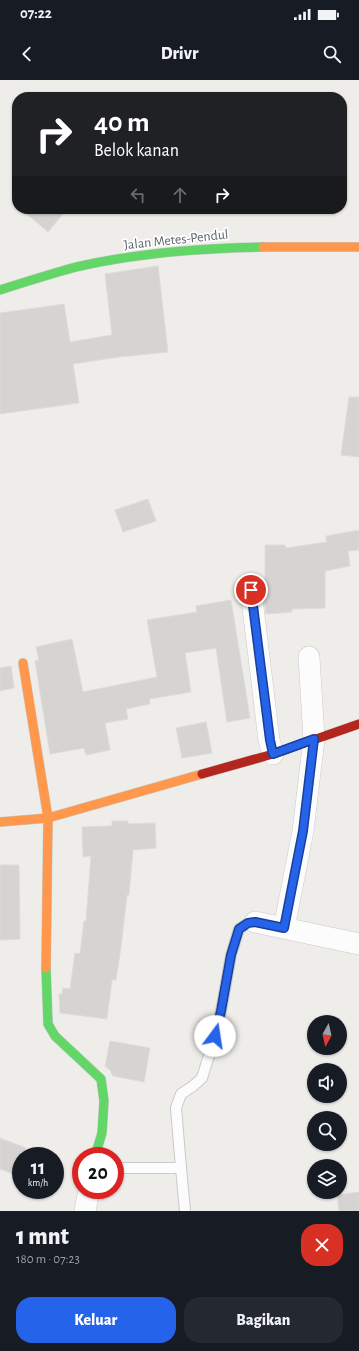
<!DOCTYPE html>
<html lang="id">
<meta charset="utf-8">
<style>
:root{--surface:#171b24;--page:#242831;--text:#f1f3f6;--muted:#9ea1a6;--accent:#2563eb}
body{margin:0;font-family:"Alegreya Sans",sans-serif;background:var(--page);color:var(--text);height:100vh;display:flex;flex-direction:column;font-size:15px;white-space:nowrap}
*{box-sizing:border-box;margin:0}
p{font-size:13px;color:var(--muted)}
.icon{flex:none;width:22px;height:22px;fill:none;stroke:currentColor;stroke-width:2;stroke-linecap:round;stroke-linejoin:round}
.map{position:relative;height:1131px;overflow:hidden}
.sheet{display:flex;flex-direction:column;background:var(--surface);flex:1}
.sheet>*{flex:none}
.hud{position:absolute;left:12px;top:12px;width:335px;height:122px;border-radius:16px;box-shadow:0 1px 3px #0004;background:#202124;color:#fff;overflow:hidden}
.needle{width:26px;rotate:188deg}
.controls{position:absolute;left:307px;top:935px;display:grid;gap:8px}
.controls a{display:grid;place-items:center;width:40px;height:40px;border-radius:50%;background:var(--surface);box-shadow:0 1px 3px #0004;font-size:20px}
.speed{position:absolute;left:12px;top:1067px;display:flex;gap:8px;font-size:20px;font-weight:700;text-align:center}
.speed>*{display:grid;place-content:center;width:52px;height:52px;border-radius:50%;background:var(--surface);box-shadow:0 1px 3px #0004;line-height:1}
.speed small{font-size:10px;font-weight:400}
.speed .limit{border:6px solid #d22;background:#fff;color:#111}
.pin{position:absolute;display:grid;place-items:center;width:34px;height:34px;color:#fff;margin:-17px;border:2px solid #fff;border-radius:50%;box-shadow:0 1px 4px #0007}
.me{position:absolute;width:44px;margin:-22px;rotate:14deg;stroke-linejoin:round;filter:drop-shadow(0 0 3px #0008)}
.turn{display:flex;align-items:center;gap:14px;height:84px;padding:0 16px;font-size:18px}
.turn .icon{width:52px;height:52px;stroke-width:2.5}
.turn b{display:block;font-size:28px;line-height:34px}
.lanes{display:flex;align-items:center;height:38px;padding:0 16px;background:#0003;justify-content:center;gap:20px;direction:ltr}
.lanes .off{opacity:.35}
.round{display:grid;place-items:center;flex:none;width:42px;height:42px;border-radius:16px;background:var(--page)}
.head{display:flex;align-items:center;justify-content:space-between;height:68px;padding:0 16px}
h1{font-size:24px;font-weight:800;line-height:30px}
.action{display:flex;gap:8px;margin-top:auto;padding:8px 16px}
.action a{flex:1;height:46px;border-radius:16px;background:var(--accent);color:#fff;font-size:16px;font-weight:800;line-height:46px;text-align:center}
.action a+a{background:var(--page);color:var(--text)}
.status{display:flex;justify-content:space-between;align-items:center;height:28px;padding:0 20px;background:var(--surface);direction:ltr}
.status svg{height:11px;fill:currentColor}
header{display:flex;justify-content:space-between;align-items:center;height:52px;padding:0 16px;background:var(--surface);font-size:18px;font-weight:800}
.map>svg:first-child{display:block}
.building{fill:#d6d4d2;stroke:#dedcd8}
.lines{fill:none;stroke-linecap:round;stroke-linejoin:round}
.lane-casing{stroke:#c9cac9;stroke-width:12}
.street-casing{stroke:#c9cac9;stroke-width:22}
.fast-casing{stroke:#c9cac9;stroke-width:10}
.slow-casing{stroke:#c9cac9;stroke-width:10}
.jam-casing{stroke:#c9cac9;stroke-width:10}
.lane{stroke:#fdfcfc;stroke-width:10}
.street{stroke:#fdfcfc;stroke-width:21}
.fast{stroke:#63d668;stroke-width:9}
.slow{stroke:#ff974d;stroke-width:9}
.jam{stroke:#b3261e;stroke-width:9}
.route-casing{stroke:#184099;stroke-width:10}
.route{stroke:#2563eb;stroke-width:7}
.labels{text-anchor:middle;stroke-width:3.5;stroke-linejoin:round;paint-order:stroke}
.street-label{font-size:14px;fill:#5e6468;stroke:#fff}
</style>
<div class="status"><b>07:22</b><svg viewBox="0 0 49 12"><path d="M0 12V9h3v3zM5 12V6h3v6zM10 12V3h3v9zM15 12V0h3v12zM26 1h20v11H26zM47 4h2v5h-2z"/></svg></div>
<header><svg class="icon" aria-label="back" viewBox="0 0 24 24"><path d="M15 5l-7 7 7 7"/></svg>Drivr<svg class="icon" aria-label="search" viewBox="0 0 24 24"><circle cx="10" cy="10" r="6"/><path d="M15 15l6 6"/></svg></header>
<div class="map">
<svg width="359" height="1131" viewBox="0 0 359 1131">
<rect width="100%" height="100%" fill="#efedea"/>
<path class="building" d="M21,129H67L48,152Z
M158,186L168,272L119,277L73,284L79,323L0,334V233L64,224L70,262L112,255L105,194Z
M349,317H359V377L341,375Z
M148,419L156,441L123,452L115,430Z
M359,450V470L348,471L350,486L325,491V528L292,529V532L266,534L263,510L261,504H265V465H285L286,468L327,462L326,456Z
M231,520L250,638L227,642L216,568L185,573L191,612L149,619L150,624L126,629L128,639L105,643L110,670L86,675L84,668L50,674L35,581L39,580L36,567L72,559L83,612L157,597L147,540L197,532L196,526Z
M11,586L14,608L0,611V588Z
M206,642L212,673L182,678L176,648Z
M112,741H128V744L155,743L156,768L133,770L129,815H127L121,867L116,900H112L107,939L60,933L59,914H62L63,908L70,909L75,873L80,874L84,841H86L91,776L83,777L82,747L112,746Z
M0,785H19L20,859L0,860Z
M110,961L150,968L144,1002L113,996L110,990L105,986Z
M0,1058L26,1068L23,1076H21V1080L16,1095L0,1089Z
M359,1112V1131H339L337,1115Z"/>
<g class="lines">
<g class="lane-casing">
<path id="lane" d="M115,1088H181L176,1028L181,1014L193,1006L202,998L215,956L221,931L231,875L239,849L248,843L255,842
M181,1088L185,1131"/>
</g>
<g class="street-casing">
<path id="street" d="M251,511L269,660L273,674
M255,842L359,864
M284,848L303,751L314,659L309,577
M85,1131L89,1110"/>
</g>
<g class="fast-casing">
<path id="fast" d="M0,210C25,202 50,194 76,187C137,173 201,168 263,167
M46,888L48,944L55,956L101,999L104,1021L102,1053L95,1076"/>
</g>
<g class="slow-casing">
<path id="slow" d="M263,167H359
M23,583L48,738L46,888
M0,742L48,738L202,694"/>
</g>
<g class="jam-casing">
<path id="jam" d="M202,694L273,674L359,644"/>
</g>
<use href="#lane" class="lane"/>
<use href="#street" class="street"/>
<use href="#fast" class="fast"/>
<use href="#slow" class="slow"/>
<use href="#jam" class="jam"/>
</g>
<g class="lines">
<g class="route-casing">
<path id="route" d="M215,956L221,931L231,875L239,849L248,843L255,842L284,848L303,751L314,659L273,674L270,660L251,510"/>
</g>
<use href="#route" class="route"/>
</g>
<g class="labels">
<g class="street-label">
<text transform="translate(176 159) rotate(-6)" y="5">Jalan Metes-Pendul</text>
</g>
</g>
</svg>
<div class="controls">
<a><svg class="needle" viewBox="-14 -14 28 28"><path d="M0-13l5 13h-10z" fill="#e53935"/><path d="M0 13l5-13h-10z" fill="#9ea1a6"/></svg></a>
<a><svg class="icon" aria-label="sound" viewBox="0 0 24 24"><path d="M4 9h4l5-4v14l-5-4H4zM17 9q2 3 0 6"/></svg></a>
<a><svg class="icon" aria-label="search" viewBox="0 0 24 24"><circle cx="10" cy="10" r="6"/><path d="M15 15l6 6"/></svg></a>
<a><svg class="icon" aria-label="layers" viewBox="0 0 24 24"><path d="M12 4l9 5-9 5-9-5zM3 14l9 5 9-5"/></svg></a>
</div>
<div class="speed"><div>11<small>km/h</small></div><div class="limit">20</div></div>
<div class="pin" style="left:251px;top:510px;background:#d93025"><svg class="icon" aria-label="arrive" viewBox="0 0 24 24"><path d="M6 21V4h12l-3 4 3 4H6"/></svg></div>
<svg class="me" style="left:215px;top:956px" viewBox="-20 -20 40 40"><circle r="19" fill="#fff"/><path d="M0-13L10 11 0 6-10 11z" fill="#2563eb"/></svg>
<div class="hud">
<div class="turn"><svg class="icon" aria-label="right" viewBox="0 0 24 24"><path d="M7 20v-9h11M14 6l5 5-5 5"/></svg><div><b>40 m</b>Belok kanan</div></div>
<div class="lanes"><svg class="icon off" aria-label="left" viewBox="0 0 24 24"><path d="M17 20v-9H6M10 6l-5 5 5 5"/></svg><svg class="icon off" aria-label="ahead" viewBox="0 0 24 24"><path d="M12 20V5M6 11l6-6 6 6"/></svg><svg class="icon" aria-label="right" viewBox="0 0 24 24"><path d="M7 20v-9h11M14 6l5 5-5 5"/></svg></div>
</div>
</div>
<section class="sheet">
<div class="head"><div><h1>1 mnt</h1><p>180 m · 07:23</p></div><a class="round" style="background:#d93025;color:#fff"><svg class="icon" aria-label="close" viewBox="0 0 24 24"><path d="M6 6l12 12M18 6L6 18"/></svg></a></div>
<div class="action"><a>Keluar</a><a>Bagikan</a></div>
</section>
